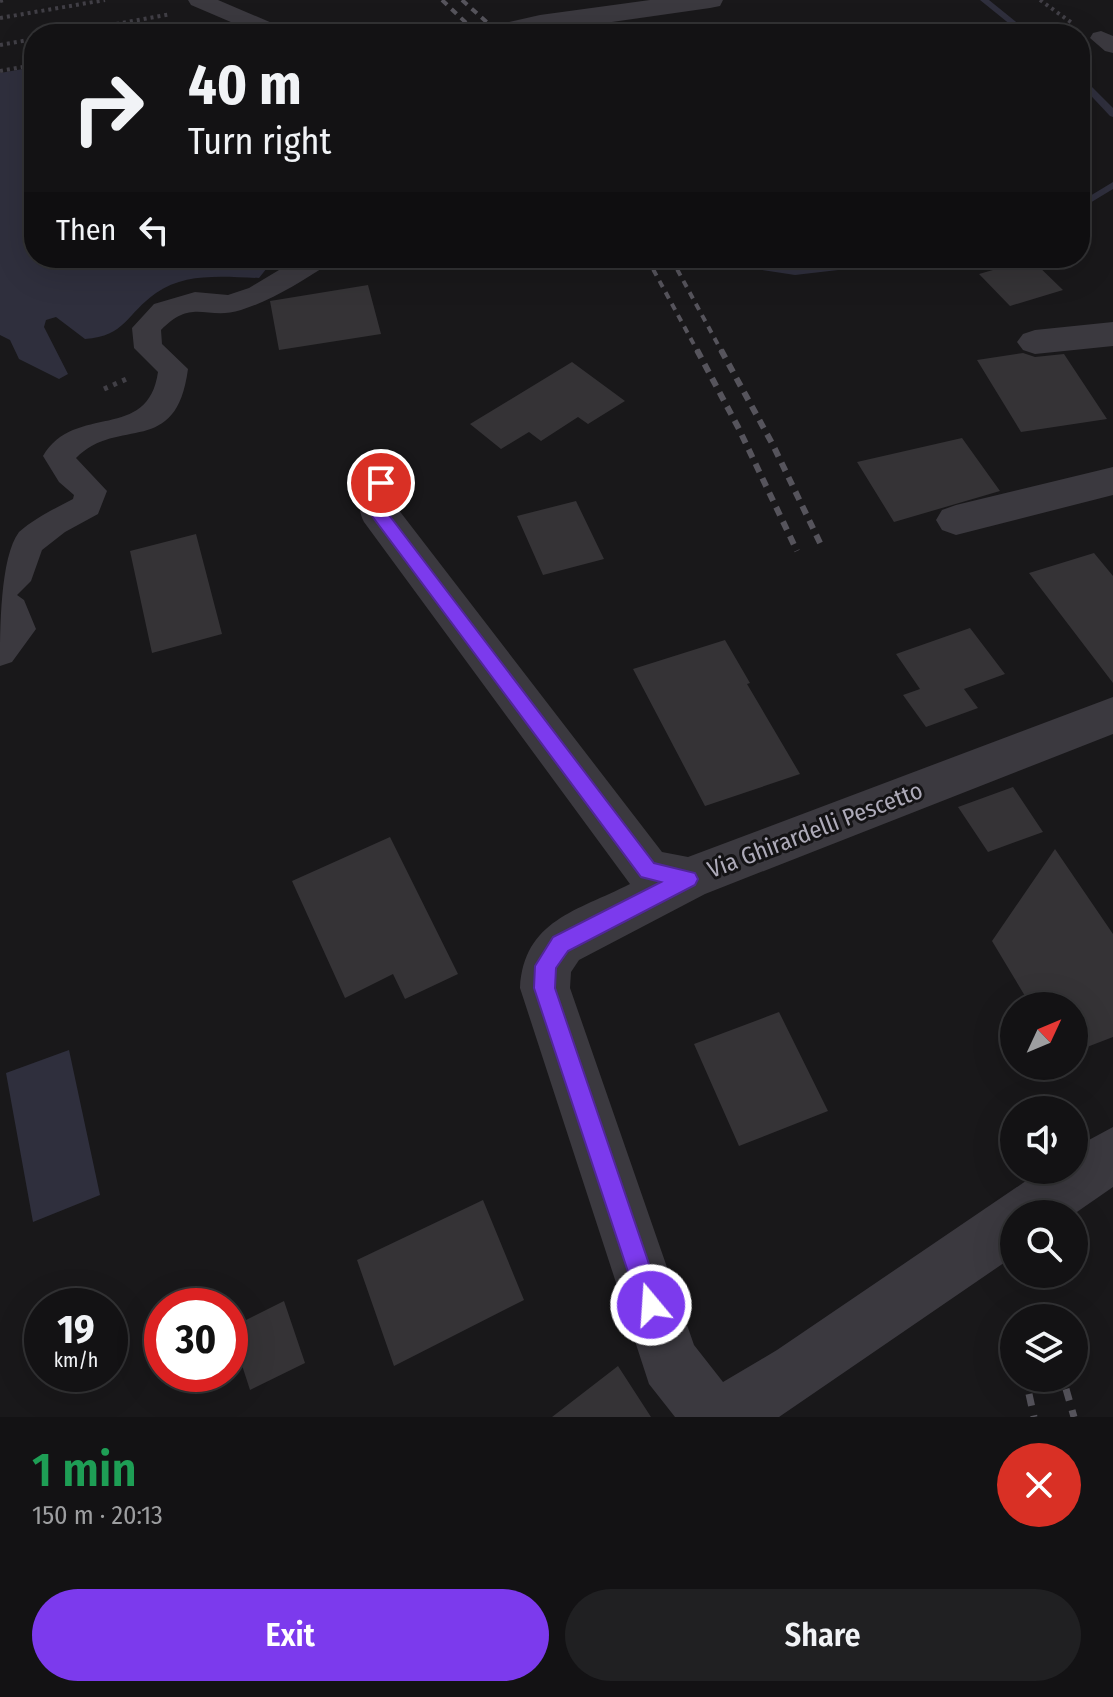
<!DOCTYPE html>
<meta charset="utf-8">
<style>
:root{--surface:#131214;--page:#202022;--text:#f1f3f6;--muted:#9d9ea0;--line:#323234;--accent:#7c3aed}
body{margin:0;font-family:"Fira Sans Condensed",sans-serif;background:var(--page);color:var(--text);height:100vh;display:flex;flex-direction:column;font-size:30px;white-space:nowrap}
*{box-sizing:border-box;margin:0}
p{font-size:26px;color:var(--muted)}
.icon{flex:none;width:44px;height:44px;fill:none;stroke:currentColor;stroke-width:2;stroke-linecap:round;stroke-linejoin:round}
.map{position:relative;height:1417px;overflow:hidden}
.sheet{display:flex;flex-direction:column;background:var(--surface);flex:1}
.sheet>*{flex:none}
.guide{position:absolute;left:24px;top:24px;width:1066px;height:244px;border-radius:32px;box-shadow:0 8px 32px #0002,0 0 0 2px var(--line);background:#131214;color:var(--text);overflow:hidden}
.needle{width:52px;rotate:46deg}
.controls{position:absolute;left:1000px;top:992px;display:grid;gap:16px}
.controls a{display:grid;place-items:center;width:88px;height:88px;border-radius:50%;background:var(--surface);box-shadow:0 8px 32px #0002,0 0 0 2px var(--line);font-size:40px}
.speed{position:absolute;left:24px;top:1288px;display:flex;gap:16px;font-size:40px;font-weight:700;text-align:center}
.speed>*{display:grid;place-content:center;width:104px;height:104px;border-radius:50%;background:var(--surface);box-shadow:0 8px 32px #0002,0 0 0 2px var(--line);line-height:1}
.speed small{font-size:20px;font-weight:400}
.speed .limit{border:12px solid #d22;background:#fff;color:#111}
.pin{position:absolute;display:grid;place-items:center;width:68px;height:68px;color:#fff;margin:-34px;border:4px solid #fff;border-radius:50%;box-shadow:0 2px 8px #0007}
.me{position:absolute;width:88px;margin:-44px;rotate:342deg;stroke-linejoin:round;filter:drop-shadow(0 0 6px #0008)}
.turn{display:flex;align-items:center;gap:28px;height:168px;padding:0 32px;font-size:36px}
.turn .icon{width:104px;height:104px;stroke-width:2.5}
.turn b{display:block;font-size:56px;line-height:68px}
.then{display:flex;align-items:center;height:76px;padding:0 32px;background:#0003;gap:16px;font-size:30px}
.round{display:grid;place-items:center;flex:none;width:84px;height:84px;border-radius:42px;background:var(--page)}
.head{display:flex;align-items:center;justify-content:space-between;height:136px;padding:0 32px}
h1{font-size:48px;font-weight:600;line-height:60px;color:#1e9e55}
.action{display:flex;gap:16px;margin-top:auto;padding:16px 32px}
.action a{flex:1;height:92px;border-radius:48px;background:var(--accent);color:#fff;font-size:32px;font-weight:600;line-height:92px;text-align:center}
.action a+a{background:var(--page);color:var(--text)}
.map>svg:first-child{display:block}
.water{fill:#2f2f3d}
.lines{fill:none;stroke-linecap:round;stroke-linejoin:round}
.stream{fill:#2f2f3d;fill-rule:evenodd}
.building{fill:#353336}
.path-far1{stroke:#413f46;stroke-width:4;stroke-dasharray:3 4;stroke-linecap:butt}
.path{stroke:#413f46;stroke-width:5;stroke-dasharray:4 6;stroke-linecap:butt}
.pedestrian{fill:#3b393f;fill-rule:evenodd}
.minor{fill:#3b393f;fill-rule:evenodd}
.rail-far2{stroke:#56545c;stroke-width:4;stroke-dasharray:7 6;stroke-linecap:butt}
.rail-far1{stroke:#56545c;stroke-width:6;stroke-dasharray:9 7;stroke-linecap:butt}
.rail{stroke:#56545c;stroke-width:7;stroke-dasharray:12 10;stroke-linecap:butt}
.route{fill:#7c3aed;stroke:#51269a;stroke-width:2}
.labels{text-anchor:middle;stroke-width:6;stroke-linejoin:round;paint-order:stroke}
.street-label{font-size:24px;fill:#aeabb9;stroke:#141315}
</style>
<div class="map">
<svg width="1113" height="1417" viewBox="0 0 1113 1417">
<rect width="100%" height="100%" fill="#19181a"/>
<path class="water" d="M34,67V258H275L259,278C224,277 186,272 156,293C126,314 126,336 85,339L56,317L46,320L44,327L68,374L59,379L19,359L10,340L0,335V73Z
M69,1050L100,1195L33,1222L6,1073Z"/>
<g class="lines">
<path class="stream" d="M980,0H989L1031,34H1022Z
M1080,75L1113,108V117L1110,116L1080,84Z
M1113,182V189L1080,209V202Z
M697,258H724L795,269L887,258H921L916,261L795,275L702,261Z"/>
</g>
<path class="building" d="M1031,259L1063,290L1010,306L979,274Z
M368,285L381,334L279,350L270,301Z
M1023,353L1035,357L1064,354L1107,419L1021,432L977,360Z
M572,362L625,401L588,424L578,417L541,441L529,432L501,449L470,424Z
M962,438L1000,491L894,522L857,462Z
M576,501L604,559L543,575L517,516Z
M196,534L222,634L152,653L130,551Z
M1094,553L1113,576V683L1029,573Z
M970,628L1005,674L964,689L978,708L926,727L903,695L920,689L896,654Z
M725,640L750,683L747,684L800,774L705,806L633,669Z
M1013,787L1043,832L988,852L958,807Z
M390,837L458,974L405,999L393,974L345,998L292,881Z
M1055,849L1113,934V1037L1074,1052V1006H1031L992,941Z
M779,1012L828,1111L739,1146L694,1044Z
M483,1200L524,1300L394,1366L357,1260Z
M284,1301L305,1363L250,1390L230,1328Z
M618,1366L651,1417H552Z"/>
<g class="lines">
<path class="path-far1" d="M1040,0L1072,23
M0,1L4,0
M0,18L105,0
M61,34L171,14
M0,45L34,39
M0,71L34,65"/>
<path class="path" d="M104,389L131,377"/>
<path class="pedestrian" d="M188,0H218L286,29L289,34H259L191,5Z
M1101,31L1113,36V53L1105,51L1090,38L1093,33Z
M299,258H333L329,264C300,282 273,300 241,310C206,321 193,297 161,330L162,344L188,369C176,459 119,415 76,458L107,491L98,514L65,532L42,550L31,581L17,595L24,600L36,629L12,662L0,666C0,631 0,557 19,532C35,518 54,509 73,499L74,495L59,482L43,456C75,402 148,443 158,372L134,348L132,328L154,304L195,292L228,295L249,288Z"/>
<path class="minor" d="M650,0H723L720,6L710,8L528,34H478L482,28L540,15Z
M1113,322V346L1035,354L1023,350L1017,342L1023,334L1035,330Z
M1113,467V495L956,535L942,530L936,520L942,510L956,505Z
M381,469L395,473L400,483L398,509L662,852L688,857L1113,697V734L705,894L579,960L571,972L570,988L694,1345L723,1382L777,1350L1042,1170H1074V1148L1113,1127V1187L1074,1214H1014V1256L779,1417H675L649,1384L520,988C524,920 577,911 630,884L364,522C356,507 359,488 367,473Z"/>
<path class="rail-far2" d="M442,0L478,34
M462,0L500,34
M647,258L698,352
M671,258L722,352"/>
<path class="rail-far1" d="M697,350L738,427L797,551
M721,350L773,445L822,547"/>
<path class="rail" d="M1066,1389L1074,1417
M1029,1394L1034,1417"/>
</g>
<path class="route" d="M381,478L389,483L386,511L654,863L695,873L698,879L695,885L568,951L556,968L555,988L663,1305L659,1314L651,1317L642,1314L639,1305L534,988L535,966L553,937L661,882L641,877L372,516L370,512L373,483Z"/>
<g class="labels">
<g class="street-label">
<text transform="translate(815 830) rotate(-21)" y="8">Via Ghirardelli Pescetto</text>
</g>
</g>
</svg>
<div class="controls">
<a><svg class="needle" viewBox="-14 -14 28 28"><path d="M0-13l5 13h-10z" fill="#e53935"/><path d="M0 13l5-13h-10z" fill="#9d9ea0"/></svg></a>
<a><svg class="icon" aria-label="sound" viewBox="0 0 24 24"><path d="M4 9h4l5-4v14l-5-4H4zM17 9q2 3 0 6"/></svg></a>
<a><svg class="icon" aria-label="search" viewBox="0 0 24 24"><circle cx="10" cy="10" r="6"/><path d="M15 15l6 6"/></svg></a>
<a><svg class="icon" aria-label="layers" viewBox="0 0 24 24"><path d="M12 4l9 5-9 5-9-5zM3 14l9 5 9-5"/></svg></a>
</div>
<div class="speed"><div>19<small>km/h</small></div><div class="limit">30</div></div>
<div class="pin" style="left:381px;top:483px;background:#d93025"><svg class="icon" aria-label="arrive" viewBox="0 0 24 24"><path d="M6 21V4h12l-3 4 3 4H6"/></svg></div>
<svg class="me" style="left:651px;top:1305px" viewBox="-20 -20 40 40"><circle r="17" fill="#7c3aed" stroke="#fff" stroke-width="3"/><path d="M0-11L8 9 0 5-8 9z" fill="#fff"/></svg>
<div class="guide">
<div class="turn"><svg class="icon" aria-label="right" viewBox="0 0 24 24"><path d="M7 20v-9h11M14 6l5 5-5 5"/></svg><div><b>40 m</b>Turn right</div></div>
<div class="then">Then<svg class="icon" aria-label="left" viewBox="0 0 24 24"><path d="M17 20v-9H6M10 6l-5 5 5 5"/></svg></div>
</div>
</div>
<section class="sheet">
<div class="head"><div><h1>1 min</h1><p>150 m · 20:13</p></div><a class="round" style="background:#d93025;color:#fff"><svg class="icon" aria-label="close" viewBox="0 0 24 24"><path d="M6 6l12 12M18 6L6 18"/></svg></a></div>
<div class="action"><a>Exit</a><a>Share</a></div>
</section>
